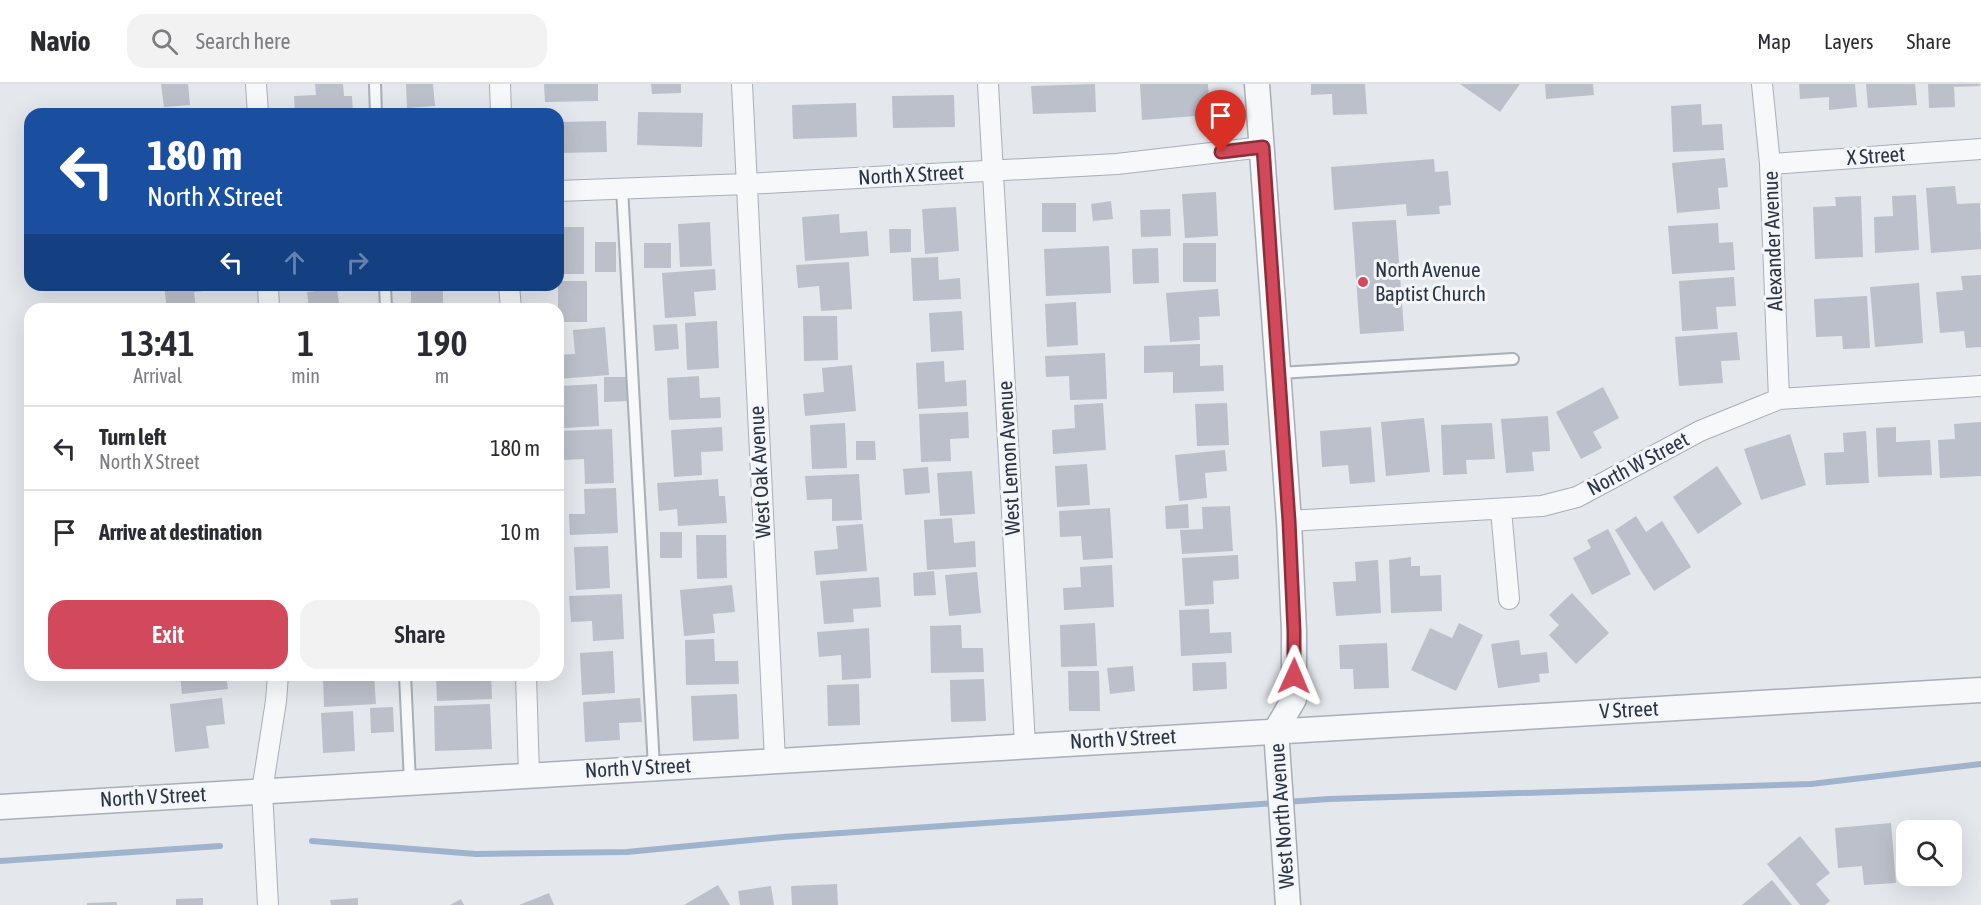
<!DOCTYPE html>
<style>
:root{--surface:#fff;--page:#f2f2f3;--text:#2b2b33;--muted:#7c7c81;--line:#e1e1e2;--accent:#d1495b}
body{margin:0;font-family:"Asap Condensed",sans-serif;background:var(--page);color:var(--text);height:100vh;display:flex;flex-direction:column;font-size:22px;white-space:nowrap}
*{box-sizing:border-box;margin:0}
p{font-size:20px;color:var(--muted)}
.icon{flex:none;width:33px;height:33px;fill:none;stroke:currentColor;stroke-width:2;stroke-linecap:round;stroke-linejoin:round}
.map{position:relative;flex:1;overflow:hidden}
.panel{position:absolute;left:24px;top:219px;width:540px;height:378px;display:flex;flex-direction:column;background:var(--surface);border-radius:18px;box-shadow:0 6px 24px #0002}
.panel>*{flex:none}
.top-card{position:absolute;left:24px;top:24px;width:540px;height:183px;border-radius:18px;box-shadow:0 6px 24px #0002;background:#1a4fa0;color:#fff;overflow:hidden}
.buttons{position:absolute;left:1896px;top:736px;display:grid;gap:12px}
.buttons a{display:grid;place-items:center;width:66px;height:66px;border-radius:12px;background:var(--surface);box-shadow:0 6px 24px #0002;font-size:30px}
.pin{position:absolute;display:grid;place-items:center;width:51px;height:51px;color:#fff;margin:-62px -26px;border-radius:50% 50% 50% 0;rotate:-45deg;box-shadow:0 0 6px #0007}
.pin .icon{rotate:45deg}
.me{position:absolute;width:66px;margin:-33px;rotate:1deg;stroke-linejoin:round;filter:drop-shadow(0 0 4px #0008)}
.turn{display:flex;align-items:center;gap:21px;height:126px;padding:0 24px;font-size:27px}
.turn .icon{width:78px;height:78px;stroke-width:2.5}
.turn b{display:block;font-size:42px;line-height:51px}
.lanes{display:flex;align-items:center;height:57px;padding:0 24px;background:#0003;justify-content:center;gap:30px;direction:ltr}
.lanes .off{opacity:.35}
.eta{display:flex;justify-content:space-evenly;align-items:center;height:102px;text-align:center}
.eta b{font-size:36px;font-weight:600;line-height:42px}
.button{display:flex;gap:12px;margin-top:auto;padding:12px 24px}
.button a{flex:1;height:69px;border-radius:18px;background:var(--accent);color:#fff;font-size:24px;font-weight:600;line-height:69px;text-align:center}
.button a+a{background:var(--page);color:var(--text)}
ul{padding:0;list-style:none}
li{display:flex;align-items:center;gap:18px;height:84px;padding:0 24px;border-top:2px solid var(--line)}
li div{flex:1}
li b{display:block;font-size:22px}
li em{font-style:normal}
header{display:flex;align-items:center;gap:36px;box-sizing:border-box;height:84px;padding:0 30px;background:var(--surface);border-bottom:2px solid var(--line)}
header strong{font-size:28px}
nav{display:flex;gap:33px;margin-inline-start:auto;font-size:21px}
.search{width:420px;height:54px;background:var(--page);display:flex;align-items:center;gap:15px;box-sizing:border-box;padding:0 21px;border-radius:18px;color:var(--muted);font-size:22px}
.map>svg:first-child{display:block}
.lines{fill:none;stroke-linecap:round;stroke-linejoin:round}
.stream{stroke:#9fb4cc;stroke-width:6}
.building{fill:#bbc0ca}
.service-casing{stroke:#a9aeb7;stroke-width:14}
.minor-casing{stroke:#a9aeb7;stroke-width:22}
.tertiary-casing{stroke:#a9aeb7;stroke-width:27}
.service{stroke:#f7f8fa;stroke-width:10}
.minor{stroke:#f7f8fa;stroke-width:20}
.tertiary{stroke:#f7f8fa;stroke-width:24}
.route-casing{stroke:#882f3b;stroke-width:15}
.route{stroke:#d1495b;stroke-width:10}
.poi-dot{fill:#d1495b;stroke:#f4f6f9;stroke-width:2}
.labels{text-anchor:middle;stroke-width:6;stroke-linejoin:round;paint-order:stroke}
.street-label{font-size:21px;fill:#2b3445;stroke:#f4f6f9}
.poi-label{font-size:21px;fill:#2b3445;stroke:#f4f6f9;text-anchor:start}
</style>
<header>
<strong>Navio</strong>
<div class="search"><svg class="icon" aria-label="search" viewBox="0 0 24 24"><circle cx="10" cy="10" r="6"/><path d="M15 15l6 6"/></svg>Search here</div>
<nav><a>Map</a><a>Layers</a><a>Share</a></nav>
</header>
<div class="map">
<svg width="1981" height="821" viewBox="0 0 1981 821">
<rect width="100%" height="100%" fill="#e4e7ec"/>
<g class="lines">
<path class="stream" d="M1285,718L1329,715L1811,700L1981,680
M312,757L476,770L627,768L783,753L1275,719
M0,777L220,762"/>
</g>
<path class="building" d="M161,0H188L190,21L164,23Z
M315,0H343L344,12H352L353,30H295L294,12L316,11Z
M406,0H433L435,22L407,24Z
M544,0H598V17L545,18Z
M651,0H681V9L652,10Z
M1095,0L1096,28L1033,30L1031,2Z
M1140,0H1208L1210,31L1142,36Z
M1311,0H1365L1367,30L1333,31L1332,10L1311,11Z
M1460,0H1520L1500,28Z
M1545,0H1593L1594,11L1546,15Z
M1799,0H1855L1857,23L1829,26V13L1800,15Z
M1866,0H1915L1917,21L1868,24Z
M1928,0H1980V2L1954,3L1955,23L1929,24Z
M954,11L955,43L893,44L892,12Z
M856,19L857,53L793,55L792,21Z
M1701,20L1702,41L1722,40L1724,66L1673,68L1671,22Z
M465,25V30H423V28Z
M638,28L703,29L702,63L637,61Z
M606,37L607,68L558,69V38Z
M1725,74L1728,103L1718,104L1720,125L1677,129L1672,79Z
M1434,75L1435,88L1448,87L1451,121L1439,122L1440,130L1407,132L1406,120L1334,126L1331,83Z
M1955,102L1957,120L1980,119L1981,165L1931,169L1926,104Z
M1216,108L1218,152L1185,154L1182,110Z
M1916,111L1919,166L1875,169L1874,133L1893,132L1892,112Z
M1861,112L1863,173L1815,175L1813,123L1836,122L1835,113Z
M1111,117L1113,135L1093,137L1091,120Z
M1042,119H1076V148H1042Z
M956,123L959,167L925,170L922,125Z
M1170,125L1171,152L1141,153L1140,126Z
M839,130L840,149L867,147L869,172L805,177L802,133Z
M1396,136L1404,247L1360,250L1352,138Z
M710,138L712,182L680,183L678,140Z
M1718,139L1719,159L1733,158L1735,186L1672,190L1668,142Z
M558,143H584V190H558Z
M889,145H911V168L890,169Z
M595,158H616V188H595Z
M644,159H671V184H644Z
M1183,159H1216V198H1183Z
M1109,162L1111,209L1046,212L1044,165Z
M1158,164L1159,199L1133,200L1132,165Z
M938,173L939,196L960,194L961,215L913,217L911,174Z
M849,178L852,225L821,227L819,202L798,204L796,181Z
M715,185L716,206L694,208L696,232L665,234L662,189Z
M1981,191V263L1966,264L1964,247L1940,249L1936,208L1963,206L1961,192Z
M1734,193L1736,222L1716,223L1718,245L1682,247L1679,197Z
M558,197H587V238H558Z
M1919,199L1923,259L1875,263L1870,203Z
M164,201H213L214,206L194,208L196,225H167Z
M411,201H443V220H467V225H411Z
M337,205L340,225H309L307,208Z
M1218,205L1220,232L1199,233L1200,256L1170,258L1166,209Z
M1867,212L1870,264L1843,265L1842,252L1816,253L1814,215Z
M1076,218L1078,261L1047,263L1045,220Z
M962,227L964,266L931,268L929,229Z
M803,232H837L838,276L804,277Z
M717,237L719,284L687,286L685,239Z
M677,240L679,265L655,267L653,241Z
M605,243L609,291L558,295V271L575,270L573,246Z
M1737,248L1740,276L1721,277L1723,299L1679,302L1675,253Z
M1200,260V282L1223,281L1224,307L1173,309V288L1144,289V262Z
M1105,269L1107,315L1070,316L1069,292L1046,293L1045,272Z
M944,277L945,298L966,296L967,322L918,325L916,279Z
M852,281L856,327L805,332L803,310L824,308L822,284Z
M699,292L700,314L720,313L721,334L669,336L667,294Z
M604,293H628V317L604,318Z
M597,300L599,342L564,344L561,302Z
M1603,303L1619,334L1593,348L1602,364L1581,375L1556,328Z
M1103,319L1106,366L1053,370L1052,346L1075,344L1074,321Z
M1227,319L1229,361L1197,362L1195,320Z
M968,328L969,354L950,355L951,377L921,378L919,330Z
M1548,332L1550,367L1532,368L1534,387L1506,389L1501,335Z
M1424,334L1430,388L1386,392L1381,338Z
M1981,338V392L1940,394L1938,356L1955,355L1954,340Z
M845,339L847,384L812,385L810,341Z
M1492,339L1495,375L1466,376L1467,390L1443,391L1441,341Z
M722,343L723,367L701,368L702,391L674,393L671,346Z
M1371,343L1375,398L1350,400L1348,381L1322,383L1320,347Z
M1896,343V358L1930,356L1932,391L1878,393L1876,344Z
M612,345L614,399L585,400L584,375L562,376L561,347Z
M1866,347L1869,399L1826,401L1824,369L1844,368L1843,349Z
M1790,350L1806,401L1761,416L1744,365Z
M856,357H875L876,376H856Z
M1225,366L1227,387L1205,389L1207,414L1179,417L1175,371Z
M1087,380L1090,421L1057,423L1055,382Z
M1717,382L1742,420L1698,450L1673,413Z
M928,383L930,409L905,411L903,385Z
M972,387L975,430L940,432L937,389Z
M859,390L862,436L832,437V415L807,416L805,392Z
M718,395L719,412H725L727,439L678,442L677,425L659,427L657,399Z
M616,404L618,449L570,451L569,430H585L584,405Z
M1188,420L1189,444L1166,445L1165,422Z
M1230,422L1233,467L1182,470L1180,446L1203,445L1202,423Z
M1110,424L1113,474L1083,476L1081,452L1060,453L1059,427Z
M1636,432L1646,448L1662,437L1691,483L1654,507L1615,446Z
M952,434L954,459L975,457L976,483L927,486L924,436Z
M863,440L867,487L816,491L814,467L838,465L836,442Z
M1608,445L1631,490L1592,511L1573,474L1591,464L1587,456Z
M660,448H682V474H660Z
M696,451H726L727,494L697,495Z
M608,462L610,504L576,506L574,463Z
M1238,471L1239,495L1213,497L1214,520L1185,522L1182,474Z
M1411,473V482H1420V492L1441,491L1442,527L1391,529L1389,476Z
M1378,476L1381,529L1336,532L1333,498L1356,497L1355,478Z
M1112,481L1114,523L1064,526L1063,504L1081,503L1080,483Z
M934,487L936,511L914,512L913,489Z
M977,488L981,529L949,532L945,491Z
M879,493L881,523L853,525L854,538L824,540L820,497Z
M732,501L735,528L713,530L715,549L684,552L680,506Z
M1572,509L1609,549L1576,580L1549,551L1559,541L1549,531Z
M622,510L624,555L593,557L592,537L571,538L569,512Z
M1209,525L1210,549L1231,548L1232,569L1181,572L1179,526Z
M1095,539L1097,582L1061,583L1060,541Z
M1459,539L1483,551L1456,607L1411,586L1430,544L1452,554Z
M961,541L962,564H983L984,588L931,589L930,542Z
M869,544L871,594L842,596L841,571L819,573L817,548Z
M714,555L715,577H738L739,600L686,601L685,556Z
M1519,556L1521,571L1547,568L1549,589L1539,590L1540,598L1498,604L1491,560Z
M1387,559L1389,604L1354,605L1353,585H1340L1339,561Z
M613,567L615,609L582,611L580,569Z
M1226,578L1227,605L1193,607L1192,579Z
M1133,582L1135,607L1110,610L1107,584Z
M1068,587H1099L1100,627H1069Z
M180,591H226L228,605L182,610Z
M323,591H374L376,620L324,623Z
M436,591H491L492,615L437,617Z
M984,595L986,637L951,638L950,596Z
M859,600L860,641L828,642L827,601Z
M737,610L739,655L693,657L691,612Z
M222,614L225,640L206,642L209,664L175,668L170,620Z
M640,614L642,638L619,639L620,656L585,658L583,618Z
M490,620L492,665L435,667L434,622Z
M393,623L394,648L371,649L370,624Z
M353,627L355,667L323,669L321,629Z
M1891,739L1896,799L1864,801L1862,782L1838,784L1835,744Z
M1956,739L1959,777L1952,778V747H1906V792H1937V797L1905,799L1901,742Z
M1800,752L1830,789L1816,800L1830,817L1825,821H1800L1767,780Z
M1772,796L1792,821H1742Z
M837,800L838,821H792L791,802Z
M718,801L730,821H684Z
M771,802L774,821H740L738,807Z
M549,809L554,821H519Z
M203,814V821H176V815Z
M358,814V821H331L330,816Z
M461,815L464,821H450Z
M117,818V821H87V819Z"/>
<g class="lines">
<g class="service-casing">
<path id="service" d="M375,0L376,30
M622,104L654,683
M385,201L386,225
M1279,289L1513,275
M405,591L410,698"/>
</g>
<g class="minor-casing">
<path id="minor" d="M256,0L258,30
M500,0L501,30
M742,0L775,676
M988,0L1025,661
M1762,0L1770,80L1779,315
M1770,80L1981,65
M558,107L746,100L1117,80L1263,63
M268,201L269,225
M509,201L511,225
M1501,426L1509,515
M1289,437L1542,422L1577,413L1700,347L1779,315L1981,302
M526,591L529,691
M268,821L262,707L276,617L278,591"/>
</g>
<g class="tertiary-casing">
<path id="tertiary" d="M1257,0L1289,437L1294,547V615L1276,646L1288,821
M0,723L1981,606"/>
</g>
<use href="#service" class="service"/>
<use href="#minor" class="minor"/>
<use href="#tertiary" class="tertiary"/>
</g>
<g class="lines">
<g class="route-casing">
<path id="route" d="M1221,68L1263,63L1289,437L1294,547V592"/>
</g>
<use href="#route" class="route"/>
</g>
<circle class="poi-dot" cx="1363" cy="198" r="6"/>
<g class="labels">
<g class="street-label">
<text transform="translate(1876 72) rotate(-4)" y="7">X Street</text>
<text transform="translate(911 91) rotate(-3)" y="7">North X Street</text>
<text transform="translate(1773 157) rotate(-92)" y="7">Alexander Avenue</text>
<text transform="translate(1009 374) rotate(-93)" y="7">West Lemon Avenue</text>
<text transform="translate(1638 380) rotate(-28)" y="7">North W Street</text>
<text transform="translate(760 388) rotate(-93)" y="7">West Oak Avenue</text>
<text transform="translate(1629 626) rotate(-3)" y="7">V Street</text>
<text transform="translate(1123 655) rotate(-3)" y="7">North V Street</text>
<text transform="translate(638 684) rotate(-3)" y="7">North V Street</text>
<text transform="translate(153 713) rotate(-3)" y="7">North V Street</text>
<text transform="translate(1282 732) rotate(-94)" y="7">West North Avenue</text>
</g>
<g class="poi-label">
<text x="1375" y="193">North Avenue<tspan x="1375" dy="24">Baptist Church</tspan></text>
</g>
</g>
</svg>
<div class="buttons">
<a><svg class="icon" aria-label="search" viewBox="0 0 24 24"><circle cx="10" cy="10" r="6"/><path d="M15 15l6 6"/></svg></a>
</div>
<div class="pin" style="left:1221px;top:68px;background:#d93025"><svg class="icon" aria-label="arrive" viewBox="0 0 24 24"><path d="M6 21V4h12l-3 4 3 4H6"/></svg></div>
<svg class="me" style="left:1294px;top:592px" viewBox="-20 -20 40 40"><path d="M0-17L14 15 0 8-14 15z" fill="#d1495b" stroke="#fff" stroke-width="4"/></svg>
<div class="top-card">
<div class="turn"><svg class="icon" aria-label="left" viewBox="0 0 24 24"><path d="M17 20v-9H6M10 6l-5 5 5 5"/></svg><div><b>180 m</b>North X Street</div></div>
<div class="lanes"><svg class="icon" aria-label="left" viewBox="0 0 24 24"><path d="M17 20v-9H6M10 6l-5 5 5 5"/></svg><svg class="icon off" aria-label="ahead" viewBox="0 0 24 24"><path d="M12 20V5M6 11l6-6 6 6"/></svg><svg class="icon off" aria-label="right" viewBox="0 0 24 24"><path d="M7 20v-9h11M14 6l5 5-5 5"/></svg></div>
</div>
<section class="panel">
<div class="eta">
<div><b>13:41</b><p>Arrival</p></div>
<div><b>1</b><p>min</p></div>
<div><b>190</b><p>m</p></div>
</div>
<ul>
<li><svg class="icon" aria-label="left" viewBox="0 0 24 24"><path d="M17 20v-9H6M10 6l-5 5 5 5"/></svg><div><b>Turn left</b><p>North X Street</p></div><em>180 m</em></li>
<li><svg class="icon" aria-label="arrive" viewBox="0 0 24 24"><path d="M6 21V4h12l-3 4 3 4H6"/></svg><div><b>Arrive at destination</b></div><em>10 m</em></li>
</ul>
<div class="button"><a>Exit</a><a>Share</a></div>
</section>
</div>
